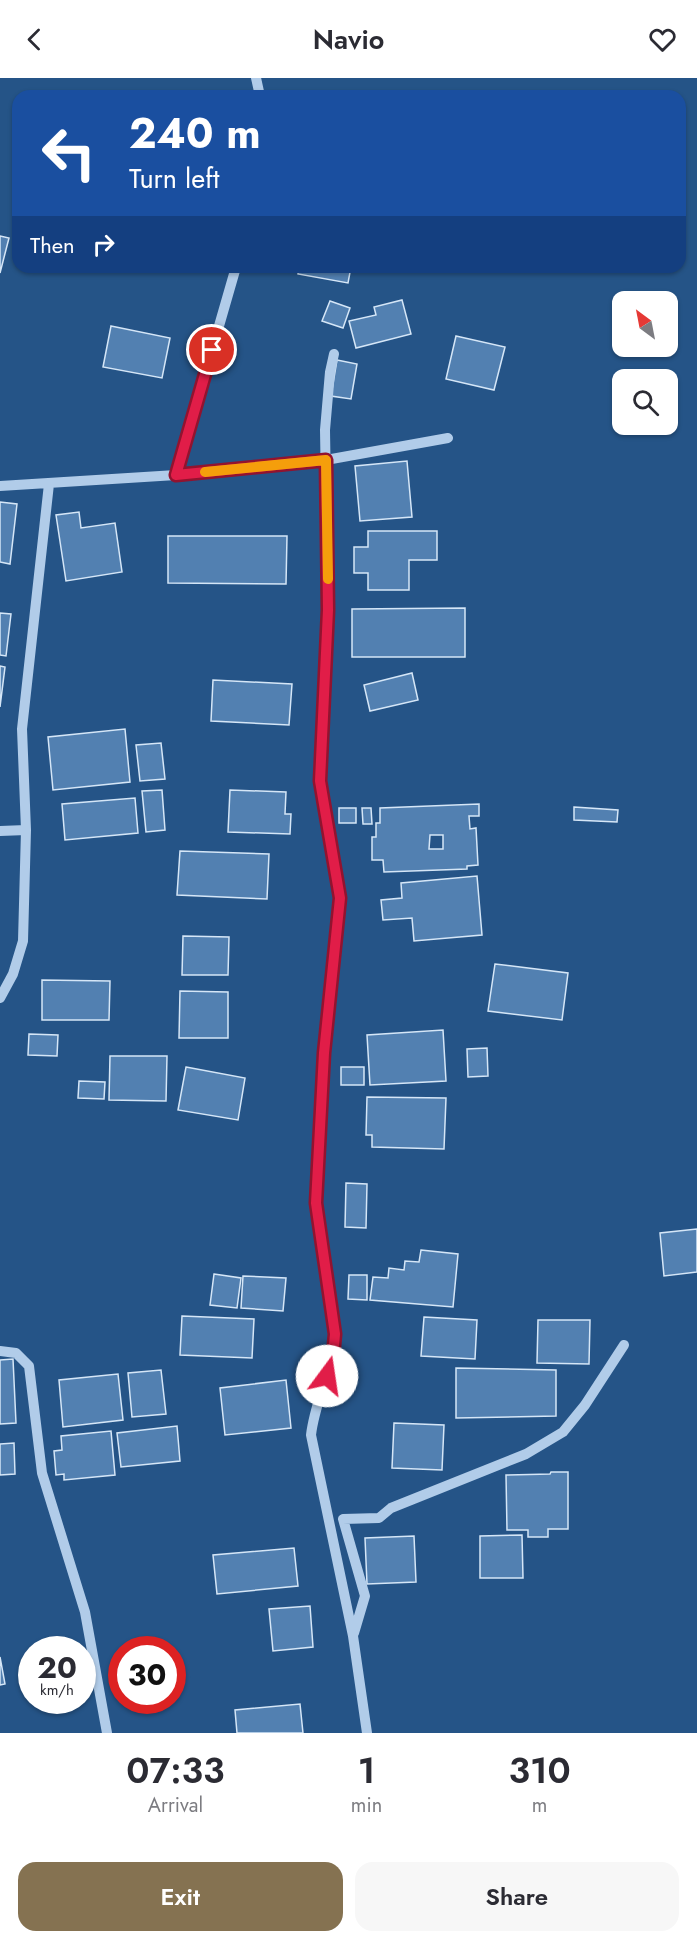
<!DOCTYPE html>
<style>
:root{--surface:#fff;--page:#f7f7f7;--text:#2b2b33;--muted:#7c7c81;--accent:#857251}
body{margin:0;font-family:Jost,sans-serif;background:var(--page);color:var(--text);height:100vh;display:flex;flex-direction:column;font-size:22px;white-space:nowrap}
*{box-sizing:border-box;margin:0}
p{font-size:20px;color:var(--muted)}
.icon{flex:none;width:33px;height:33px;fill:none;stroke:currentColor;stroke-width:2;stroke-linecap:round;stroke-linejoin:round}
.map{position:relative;height:1655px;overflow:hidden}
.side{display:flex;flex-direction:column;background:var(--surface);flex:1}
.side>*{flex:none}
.hud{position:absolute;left:12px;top:12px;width:674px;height:183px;border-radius:18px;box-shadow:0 2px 4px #0004;background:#1a4fa0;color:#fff;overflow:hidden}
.needle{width:39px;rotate:328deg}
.fabs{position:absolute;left:612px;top:213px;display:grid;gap:12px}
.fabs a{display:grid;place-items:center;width:66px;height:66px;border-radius:12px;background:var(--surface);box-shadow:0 2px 4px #0004;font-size:30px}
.speed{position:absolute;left:18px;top:1558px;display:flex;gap:12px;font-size:30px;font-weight:700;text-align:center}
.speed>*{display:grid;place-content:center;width:78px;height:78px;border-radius:50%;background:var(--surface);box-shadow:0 2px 4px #0004;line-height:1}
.speed small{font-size:15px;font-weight:400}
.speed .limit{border:9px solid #d22;background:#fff;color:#111}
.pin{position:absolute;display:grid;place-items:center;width:51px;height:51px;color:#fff;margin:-26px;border:3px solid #fff;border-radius:50%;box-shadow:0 2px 6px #0007}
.me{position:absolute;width:66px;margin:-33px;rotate:14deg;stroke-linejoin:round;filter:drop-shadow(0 0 4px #0008)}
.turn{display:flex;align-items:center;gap:21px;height:126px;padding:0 18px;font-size:27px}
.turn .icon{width:78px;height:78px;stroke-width:2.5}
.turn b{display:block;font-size:42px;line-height:51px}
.then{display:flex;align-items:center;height:57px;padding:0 18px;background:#0003;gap:12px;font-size:22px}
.eta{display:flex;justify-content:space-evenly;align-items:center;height:102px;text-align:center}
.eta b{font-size:36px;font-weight:600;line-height:42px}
.button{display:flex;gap:12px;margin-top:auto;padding:12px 18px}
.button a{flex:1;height:69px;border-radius:18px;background:var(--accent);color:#fff;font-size:24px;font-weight:600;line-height:69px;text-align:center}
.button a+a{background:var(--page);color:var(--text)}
header{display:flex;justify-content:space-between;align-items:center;height:78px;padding:0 18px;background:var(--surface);font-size:27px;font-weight:600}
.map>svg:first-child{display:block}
.building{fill:#5280b1;stroke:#d5e6f7;stroke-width:1.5;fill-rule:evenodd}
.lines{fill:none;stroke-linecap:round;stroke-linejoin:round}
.minor{stroke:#b1cce9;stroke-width:10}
.route-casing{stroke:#92132f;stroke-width:15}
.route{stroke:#e11d48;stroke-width:10}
.slow{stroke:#f59e0b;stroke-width:10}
</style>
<header><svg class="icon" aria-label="back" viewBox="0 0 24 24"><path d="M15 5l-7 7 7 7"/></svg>Navio<svg class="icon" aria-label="heart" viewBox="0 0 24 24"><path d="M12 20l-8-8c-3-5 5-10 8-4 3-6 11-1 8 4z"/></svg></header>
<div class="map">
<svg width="697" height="1655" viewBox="0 0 697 1655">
<rect width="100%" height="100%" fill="#255487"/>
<path class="building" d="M0,158L9,160L0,195Z
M299,189H351L348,205L298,196Z
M402,222L411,256L356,270L349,243L376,237L374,229Z
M330,223L350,230L343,250L322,243Z
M111,248L170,260L162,300L103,289Z
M456,258L505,269L494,312L446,301Z
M337,282L357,286L351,321L331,318Z
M407,383L412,439L360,443L355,388Z
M0,424L17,426L10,486L0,484Z
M79,434L81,450L115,445L122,494L66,503L56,437Z
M368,453H437V482H409V512H368V495H354V469H368Z
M168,458H287L286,506L168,505Z
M465,530V579H352V531Z
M0,535L11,536L6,578L0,577Z
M0,588L5,589L0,629Z
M412,595L418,622L370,633L364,607Z
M213,602L292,606L289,647L211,643Z
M125,651L130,704L53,712L48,659Z
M161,665L165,701L140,703L136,667Z
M162,712L165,752L146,754L142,713Z
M230,712L286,714L285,736H291L290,756L228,754Z
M135,720L138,755L65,762L62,726Z
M479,726V738H469L470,751L476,750L478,787L467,788V791L384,794L383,782H372V759H376V745H380V730ZM430,757H443V771H429Z
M574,729L618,732L617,744L574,742Z
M339,730H356V745H339Z
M362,730H371L372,746H363Z
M180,773L269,776L267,821L177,817Z
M477,798L482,857L414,863L412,840L383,842L381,822L402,820L401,805Z
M183,858L229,859L228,897H182Z
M495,886L568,895L562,942L488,933Z
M42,902L110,903L109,942H42Z
M180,913L228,914V960H179Z
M443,952L446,1003L370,1007L367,957Z
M29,956L58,957L57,978L28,977Z
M487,970L488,998L468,999L467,971Z
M110,978H167L166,1023L109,1022Z
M186,989L245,1000L238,1042L178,1032Z
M341,989H364V1007H341Z
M79,1003L105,1004L104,1021L78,1020Z
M367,1019L446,1020L444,1071L372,1069V1057H366Z
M346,1105L367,1106L366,1150L345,1149Z
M697,1151V1194L664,1198L660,1155Z
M421,1172L458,1176L453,1229L370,1222L373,1199L388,1200L389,1190L404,1192L405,1183L419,1184Z
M214,1196L241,1200L237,1230L210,1227Z
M349,1197H367V1222L348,1221Z
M243,1198L286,1200L283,1233L241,1230Z
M182,1238L254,1241L252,1280L180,1277Z
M424,1239L477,1242L475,1281L421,1278Z
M538,1242H590L589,1286L537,1285Z
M13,1281L16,1345L0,1346V1282Z
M456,1290L556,1292V1338L456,1340Z
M161,1292L166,1336L132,1339L128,1295Z
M118,1296L123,1342L63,1349L59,1302Z
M286,1302L291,1350L225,1357L220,1310Z
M394,1345L444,1347L442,1392L392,1390Z
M177,1348L180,1383L121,1389L117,1355Z
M111,1353L115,1397L64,1402V1396L56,1397L54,1373L62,1372L61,1358Z
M14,1365L15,1396L0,1397V1366Z
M551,1394H568V1451H548V1459H528V1452H507L506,1397L550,1396Z
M522,1457L523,1500H480V1458Z
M414,1458L416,1504L367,1506L365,1460Z
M294,1470L298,1508L217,1516L213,1477Z
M310,1528L313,1569L273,1573L269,1531Z
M0,1579L5,1606L0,1607Z
M300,1626L303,1655H237L235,1632Z"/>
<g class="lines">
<path class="minor" d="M256,0L260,18
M334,276L330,294L325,352L328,532L319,703L340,820L324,975L316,1125L335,1256C333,1291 315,1322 311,1357L353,1558L367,1655
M176,397L236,189
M0,408L176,397L326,382L448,360
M0,753L26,752
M0,920L13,896L23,863L26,752L22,651L49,406
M0,1273L16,1275L29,1288L42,1395L85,1534L107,1655
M354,1555L365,1518L343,1441L379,1440L391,1430L526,1376L563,1354L585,1327L624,1267"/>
</g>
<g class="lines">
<g class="route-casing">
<path id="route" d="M212,272L176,397L326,382L328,532L320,703L340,820L324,975L316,1125L335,1256L333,1278L327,1298"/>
</g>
<use href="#route" class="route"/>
<path class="slow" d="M205,394L326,382L328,501"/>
</g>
</svg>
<div class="fabs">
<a><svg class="needle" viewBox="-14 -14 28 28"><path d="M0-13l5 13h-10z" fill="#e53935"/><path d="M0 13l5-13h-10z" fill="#7c7c81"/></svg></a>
<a><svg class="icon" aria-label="search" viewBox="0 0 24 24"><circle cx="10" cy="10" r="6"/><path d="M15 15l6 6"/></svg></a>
</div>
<div class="speed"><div>20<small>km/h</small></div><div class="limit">30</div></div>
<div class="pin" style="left:212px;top:272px;background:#d93025"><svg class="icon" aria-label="arrive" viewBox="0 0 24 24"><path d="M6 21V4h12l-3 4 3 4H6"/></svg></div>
<svg class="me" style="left:327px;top:1298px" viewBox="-20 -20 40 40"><circle r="19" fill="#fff"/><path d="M0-13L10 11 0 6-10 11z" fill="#e11d48"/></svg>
<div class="hud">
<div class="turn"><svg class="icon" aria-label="left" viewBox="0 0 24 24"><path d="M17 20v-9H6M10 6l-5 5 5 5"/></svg><div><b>240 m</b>Turn left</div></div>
<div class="then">Then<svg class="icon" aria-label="right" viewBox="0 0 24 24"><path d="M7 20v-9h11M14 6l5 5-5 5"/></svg></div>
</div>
</div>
<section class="side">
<div class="eta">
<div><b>07:33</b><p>Arrival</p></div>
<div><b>1</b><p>min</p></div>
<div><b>310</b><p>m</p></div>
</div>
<div class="button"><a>Exit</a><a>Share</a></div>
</section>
